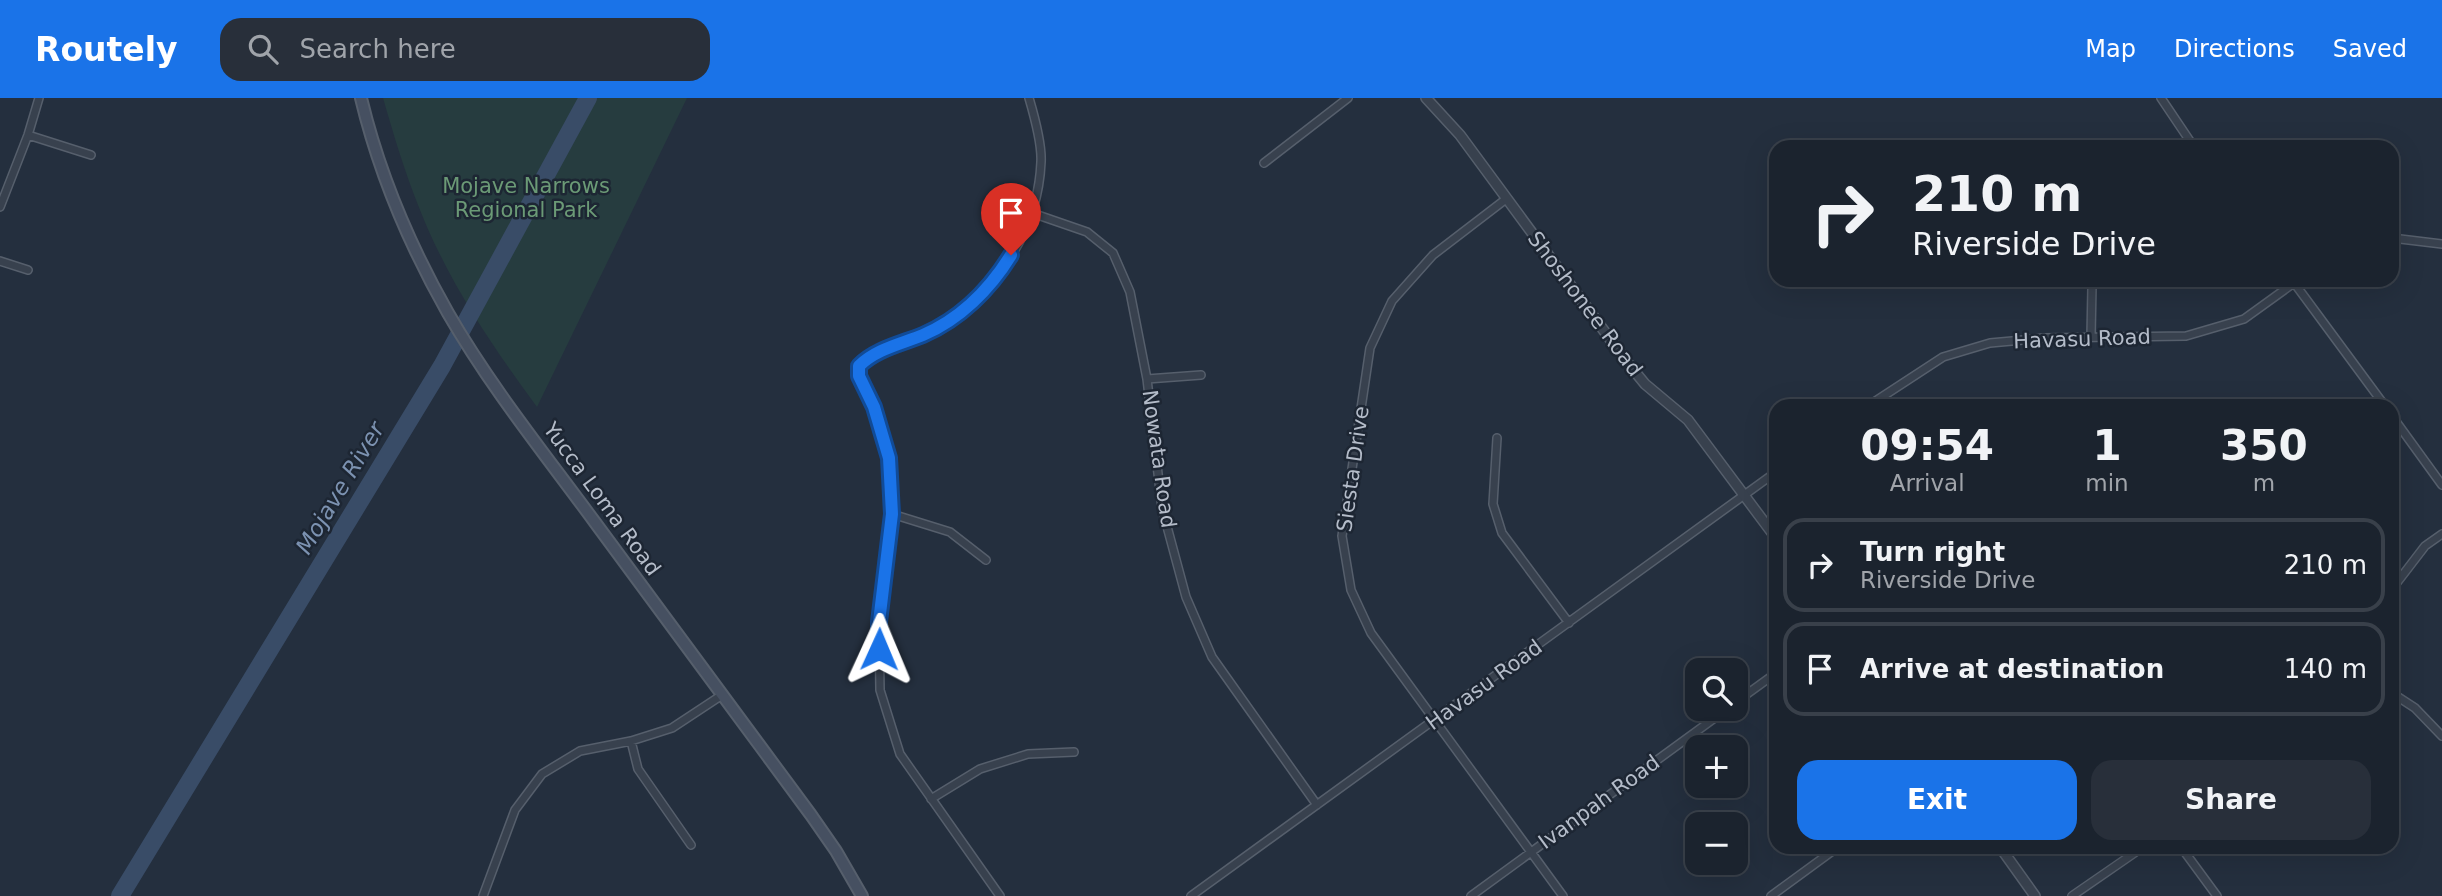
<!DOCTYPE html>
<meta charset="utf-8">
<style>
:root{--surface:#1b232e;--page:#282f3a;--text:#f1f3f6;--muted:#a0a4aa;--line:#39404a;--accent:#1a73e8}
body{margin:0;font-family:"DejaVu Sans",sans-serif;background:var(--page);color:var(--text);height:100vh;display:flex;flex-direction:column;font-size:26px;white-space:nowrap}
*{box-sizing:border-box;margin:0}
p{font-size:23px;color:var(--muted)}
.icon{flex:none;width:38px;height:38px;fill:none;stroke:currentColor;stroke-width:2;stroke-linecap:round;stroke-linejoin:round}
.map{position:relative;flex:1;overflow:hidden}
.sheet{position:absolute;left:1769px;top:301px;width:630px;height:455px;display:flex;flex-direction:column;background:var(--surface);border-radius:21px;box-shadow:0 7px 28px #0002,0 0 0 2px var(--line)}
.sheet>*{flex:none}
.hud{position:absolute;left:1769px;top:42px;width:630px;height:147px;border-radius:21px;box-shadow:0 7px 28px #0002,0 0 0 2px var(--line);background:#1b232e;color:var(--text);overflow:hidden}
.fabs{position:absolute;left:1685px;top:560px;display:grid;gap:14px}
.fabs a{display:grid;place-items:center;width:63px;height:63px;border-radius:14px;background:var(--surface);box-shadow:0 7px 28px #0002,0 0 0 2px var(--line);font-size:35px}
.pin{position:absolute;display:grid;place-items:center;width:60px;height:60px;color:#fff;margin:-72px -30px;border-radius:50% 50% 50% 0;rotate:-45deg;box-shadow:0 0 7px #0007}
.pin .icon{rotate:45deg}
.me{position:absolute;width:77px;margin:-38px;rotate:1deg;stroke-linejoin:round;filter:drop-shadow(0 0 5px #0008)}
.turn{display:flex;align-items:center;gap:24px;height:147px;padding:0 28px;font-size:32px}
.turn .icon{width:91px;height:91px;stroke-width:2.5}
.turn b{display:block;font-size:49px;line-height:60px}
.eta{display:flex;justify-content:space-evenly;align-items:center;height:119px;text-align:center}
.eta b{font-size:42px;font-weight:700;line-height:49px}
.action{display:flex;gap:14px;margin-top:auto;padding:14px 28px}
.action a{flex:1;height:80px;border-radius:21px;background:var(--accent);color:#fff;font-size:28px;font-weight:700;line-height:80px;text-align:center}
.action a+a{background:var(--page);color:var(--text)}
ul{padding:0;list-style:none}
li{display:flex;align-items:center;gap:21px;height:94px;margin:0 14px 10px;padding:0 14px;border:4px solid var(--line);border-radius:21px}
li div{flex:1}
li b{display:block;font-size:26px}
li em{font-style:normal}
header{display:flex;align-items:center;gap:42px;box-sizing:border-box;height:98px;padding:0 35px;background:var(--accent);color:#fff}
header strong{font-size:33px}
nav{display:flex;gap:38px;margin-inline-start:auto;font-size:24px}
.search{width:490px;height:63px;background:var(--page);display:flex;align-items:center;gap:18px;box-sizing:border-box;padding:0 24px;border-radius:21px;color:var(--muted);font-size:26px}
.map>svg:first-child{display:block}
.green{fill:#263c3f}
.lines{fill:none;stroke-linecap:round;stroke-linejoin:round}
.river{stroke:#394c67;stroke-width:18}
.minor-casing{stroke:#565f6c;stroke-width:10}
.tertiary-casing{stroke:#565f6c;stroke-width:12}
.secondary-casing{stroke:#565f6c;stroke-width:14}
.minor{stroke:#38414e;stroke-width:7}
.tertiary{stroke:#38414e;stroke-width:9}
.secondary{stroke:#465061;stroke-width:10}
.route-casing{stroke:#114b97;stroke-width:18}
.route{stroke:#1a73e8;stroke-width:12}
.labels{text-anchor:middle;stroke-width:5;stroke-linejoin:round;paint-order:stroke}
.park-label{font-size:21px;fill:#6b9a76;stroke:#1d2633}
.street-label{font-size:21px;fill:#b4bcc9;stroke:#1d2633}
.water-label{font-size:23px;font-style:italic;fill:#7c92b1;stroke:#1d2633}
</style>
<header>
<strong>Routely</strong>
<div class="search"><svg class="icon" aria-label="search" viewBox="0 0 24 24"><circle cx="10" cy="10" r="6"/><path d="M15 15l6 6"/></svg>Search here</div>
<nav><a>Map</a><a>Directions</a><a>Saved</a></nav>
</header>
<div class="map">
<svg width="2442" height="798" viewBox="0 0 2442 798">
<rect width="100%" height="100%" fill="#242f3e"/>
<path class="green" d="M383,0H687L537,309C492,248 448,183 420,112C405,75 394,38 383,0Z"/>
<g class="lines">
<path class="river" d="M120,798L442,268L588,0"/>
<g class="minor-casing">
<path id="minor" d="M2161,0L2194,49
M28,37L91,57
M1264,65L1348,0
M1506,101L1433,157L1392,203L1370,250L1342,438L1351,492L1371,535L1563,798
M0,109L28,37L39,0
M1032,115L1087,134L1113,155L1130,194L1147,281L1162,410L1186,499L1212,559L1317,707
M2392,140L2442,146
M0,163L28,172
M2089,182L2092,189L2091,238
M2292,182L2385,308
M1147,281L1201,277
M1868,308L1943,259L1990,245L2044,240L2186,238L2244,221L2298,182
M2392,318L2442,387
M1497,340L1493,406L1502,435L1569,525
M892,416L950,434L986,462
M2392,491L2425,448L2442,436
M2392,595L2415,610L2442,638
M1736,604L1776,575
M631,643L638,671L691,747
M931,701L980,671L1028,656L1074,654
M2181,749L2217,798
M483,798L515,712L542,676L580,653L631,643L672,630L722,597
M1000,798L900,656L880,592L879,524L892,416L889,360L874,309L859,278V267C878,249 904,246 926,235C991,204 1038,136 1041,64C1042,46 1034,17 1029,0
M1191,798L1776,374
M1471,798L1727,611
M1771,798L1838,749
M2072,798L2143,749"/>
</g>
<g class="tertiary-casing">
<path id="tertiary" d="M1426,0L1460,37L1627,264L1645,286L1688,322L1776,440
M2000,749L2035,798"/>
</g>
<g class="secondary-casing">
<path id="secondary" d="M361,0C379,75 410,148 448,215C490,288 544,355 594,423C666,521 739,619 811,717L836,753L862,798"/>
</g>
<use href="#minor" class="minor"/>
<use href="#tertiary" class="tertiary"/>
<use href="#secondary" class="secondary"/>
</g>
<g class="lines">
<g class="route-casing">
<path id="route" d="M879,551V524L892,416L889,360L874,309L859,278V268C876,251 901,246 923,237C960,221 990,191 1011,157"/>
</g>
<use href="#route" class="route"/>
</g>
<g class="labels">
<g class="park-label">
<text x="526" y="95">Mojave Narrows<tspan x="526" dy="24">Regional Park</tspan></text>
</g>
<g class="street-label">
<text transform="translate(1585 206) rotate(53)" y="7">Shoshonee Road</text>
<text transform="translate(2082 241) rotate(-2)" y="7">Havasu Road</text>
<text transform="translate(1159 361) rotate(82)" y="7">Nowata Road</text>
<text transform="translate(1353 371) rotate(-82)" y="7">Siesta Drive</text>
<text transform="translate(602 401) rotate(54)" y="7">Yucca Loma Road</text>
<text transform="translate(1484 587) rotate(-36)" y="7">Havasu Road</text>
<text transform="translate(1599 704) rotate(-36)" y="7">Ivanpah Road</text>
</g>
<g class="water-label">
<text transform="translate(340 390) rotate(-59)" y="8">Mojave River</text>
</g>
</g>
</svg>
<div class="fabs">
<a><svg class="icon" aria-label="search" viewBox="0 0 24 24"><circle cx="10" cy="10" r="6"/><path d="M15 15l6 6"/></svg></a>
<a>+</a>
<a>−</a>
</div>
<div class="pin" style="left:1011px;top:157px;background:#d93025"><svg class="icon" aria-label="arrive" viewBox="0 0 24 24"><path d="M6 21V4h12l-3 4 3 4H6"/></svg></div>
<svg class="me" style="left:879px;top:551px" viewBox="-20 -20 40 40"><path d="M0-17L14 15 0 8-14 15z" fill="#1a73e8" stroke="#fff" stroke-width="4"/></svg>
<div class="hud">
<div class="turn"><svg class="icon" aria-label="right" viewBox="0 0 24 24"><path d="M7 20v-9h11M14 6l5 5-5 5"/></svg><div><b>210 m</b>Riverside Drive</div></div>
</div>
<section class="sheet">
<div class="eta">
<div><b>09:54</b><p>Arrival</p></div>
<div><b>1</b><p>min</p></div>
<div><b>350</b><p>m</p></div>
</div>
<ul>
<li><svg class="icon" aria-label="right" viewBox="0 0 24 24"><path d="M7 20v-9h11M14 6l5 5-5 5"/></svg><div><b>Turn right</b><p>Riverside Drive</p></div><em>210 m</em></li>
<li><svg class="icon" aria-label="arrive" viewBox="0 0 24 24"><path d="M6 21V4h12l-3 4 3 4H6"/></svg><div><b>Arrive at destination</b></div><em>140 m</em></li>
</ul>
<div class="action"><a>Exit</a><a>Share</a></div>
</section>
</div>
